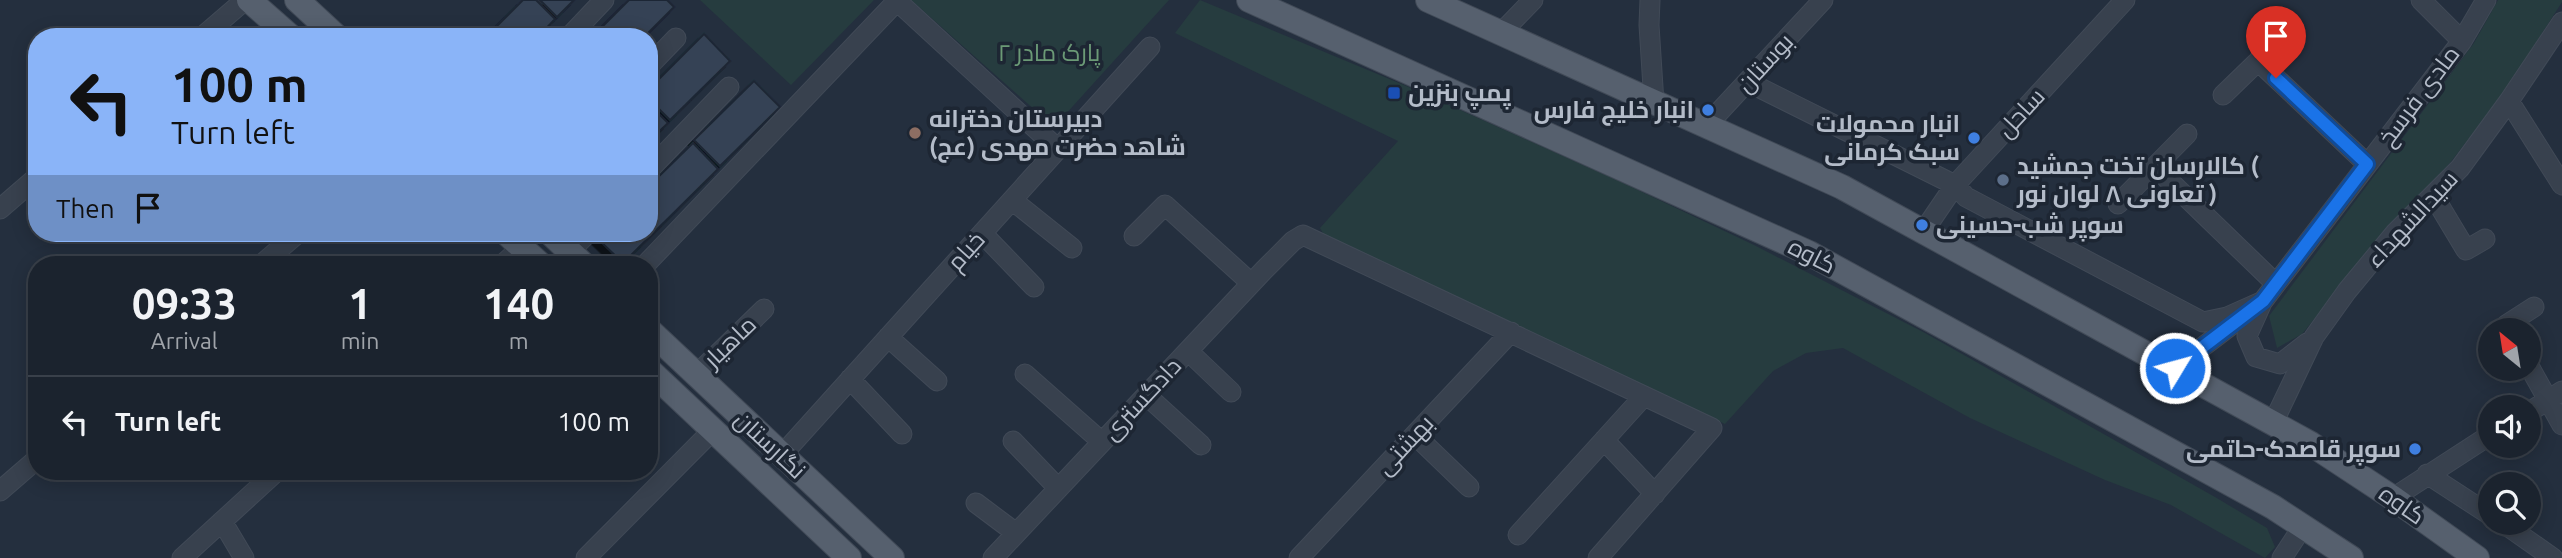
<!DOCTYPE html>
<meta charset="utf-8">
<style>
:root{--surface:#1b232e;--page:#282f3a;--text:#f1f3f6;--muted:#a0a4aa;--line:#39404a}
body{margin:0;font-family:Ubuntu,Cairo,sans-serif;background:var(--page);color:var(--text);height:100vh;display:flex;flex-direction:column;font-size:26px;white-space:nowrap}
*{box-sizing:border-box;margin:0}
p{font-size:23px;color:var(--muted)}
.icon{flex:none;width:38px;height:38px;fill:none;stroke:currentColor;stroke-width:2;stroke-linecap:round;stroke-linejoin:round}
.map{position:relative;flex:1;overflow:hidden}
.drawer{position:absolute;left:28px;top:256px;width:630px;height:224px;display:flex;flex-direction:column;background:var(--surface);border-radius:28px;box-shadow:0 4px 18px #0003,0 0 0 2px var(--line)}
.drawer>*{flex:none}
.banner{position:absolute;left:28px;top:28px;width:630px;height:214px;border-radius:28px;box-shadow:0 4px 18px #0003,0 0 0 2px var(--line);background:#8ab4f8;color:#111;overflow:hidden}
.needle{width:46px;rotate:330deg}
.tools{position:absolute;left:2478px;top:318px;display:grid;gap:14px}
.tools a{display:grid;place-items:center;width:63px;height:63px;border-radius:50%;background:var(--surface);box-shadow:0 4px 18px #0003,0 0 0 2px var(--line);font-size:35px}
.pin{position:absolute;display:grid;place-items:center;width:60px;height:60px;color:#fff;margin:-72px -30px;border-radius:50% 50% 50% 0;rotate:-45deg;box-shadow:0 0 7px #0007}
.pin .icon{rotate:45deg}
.me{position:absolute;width:77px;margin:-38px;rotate:53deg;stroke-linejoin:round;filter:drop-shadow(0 0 5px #0008)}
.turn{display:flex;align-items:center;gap:24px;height:147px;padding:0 28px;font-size:32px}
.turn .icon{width:91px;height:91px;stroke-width:2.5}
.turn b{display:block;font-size:49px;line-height:60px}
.then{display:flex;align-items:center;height:66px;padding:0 28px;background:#0003;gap:14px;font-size:26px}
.eta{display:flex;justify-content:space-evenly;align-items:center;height:119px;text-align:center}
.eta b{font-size:42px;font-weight:600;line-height:49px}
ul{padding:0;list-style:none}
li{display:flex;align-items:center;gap:21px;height:91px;padding:0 28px;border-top:2px solid var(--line)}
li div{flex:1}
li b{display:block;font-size:26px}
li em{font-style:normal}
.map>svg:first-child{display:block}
.green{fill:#263c3f}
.building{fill:#364354;stroke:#1f2835;stroke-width:2;filter:url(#shadow)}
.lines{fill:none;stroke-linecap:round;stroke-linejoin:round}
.minor-casing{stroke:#414a57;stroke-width:21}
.major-casing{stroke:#414a57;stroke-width:26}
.minor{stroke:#38414e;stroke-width:19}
.major{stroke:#56606e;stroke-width:24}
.route-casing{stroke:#114b97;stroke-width:18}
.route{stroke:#1a73e8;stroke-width:12}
.transit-dot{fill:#1a4fb4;stroke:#1d2633;stroke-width:2.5}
.shop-dot{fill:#3f7fe0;stroke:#1d2633;stroke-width:2.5}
.education-dot{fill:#8d6e63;stroke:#1d2633;stroke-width:2.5}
.service-dot{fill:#5c6f8a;stroke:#1d2633;stroke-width:2.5}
.labels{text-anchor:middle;stroke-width:7;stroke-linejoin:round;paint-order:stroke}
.park-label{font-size:24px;fill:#6b9a76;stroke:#1d2633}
.street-label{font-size:24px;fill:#b4bcc9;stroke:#1d2633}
.poi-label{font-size:24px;font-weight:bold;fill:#b4bcc9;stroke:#1d2633;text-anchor:start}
</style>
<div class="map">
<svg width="2562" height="558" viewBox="0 0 2562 558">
<defs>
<filter id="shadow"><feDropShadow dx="-5.5" dy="5.5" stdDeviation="0" flood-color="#0009"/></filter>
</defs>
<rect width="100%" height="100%" fill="#242f3e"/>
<path class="green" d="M700,0H874L791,85Z
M911,0H1169L1054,127Z
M1200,0L1411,88L1621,182L1754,245L1925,333L2215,497L2267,528L2275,547L2265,558L2171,505L2105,480L1970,418L1843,348L1806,353L1773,371L1725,424L1325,237L1320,228L1398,141L1175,33Z
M2498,0H2562V2L2506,90L2450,163L2389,228L2302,334L2277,348L2269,316L2474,43Z"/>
<path class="building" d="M523,0H536L555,19L538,37H486Z
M540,0H574L557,17Z
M629,0H667L674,7L644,37H592Z
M704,34L730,61L670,120L649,99V89Z
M754,81L780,107L720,166L694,140Z
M649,104L668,123L649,141Z
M693,143L718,169L623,263L597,238L602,233H649V186Z"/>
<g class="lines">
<g class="minor-casing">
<path id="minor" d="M1650,0L1649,25L1654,103
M2421,0L2462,41
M1501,33L1533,0
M202,37L245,0
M569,37L604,0
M2258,61L2367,164
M649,66L676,38
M1748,82L1955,185L1966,197L2203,322L2227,317L2263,301
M2223,95L2282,38
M2509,101L2562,185
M1707,125L1823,0
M2155,167L2275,283
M649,170L729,87
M2433,195L2466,250L2485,239
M1012,200L1072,248
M2118,204L2187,134
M0,209L37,177
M1923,232L1955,185L2125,0
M982,233L1034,287
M1134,236L1165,205L1251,283
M570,251L588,233
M262,264L298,233
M503,264L522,247
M646,264L897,1L1058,149
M2261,305L2247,336L2256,357L2280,364L2307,343
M2509,331L2506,325L2534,307
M888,337L937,381
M1188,351L1231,392
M2529,366L2562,425
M2175,368L2263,301L2462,41L2486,0
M1025,374L1102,442
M696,375L764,309
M850,379L902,434
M1146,395L1201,445
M2529,412L2562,391
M2273,423L2314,337L2347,291L2395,233L2460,168L2509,101L2562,22
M1415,435L1469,487
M1604,440L1655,494
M1013,441L1058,488
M781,456L1150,47
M2427,474L2490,515
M0,491L37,459
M2393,498L2490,435
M976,503L1016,533
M222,521L244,558
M2503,523L2553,558
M1518,535L1644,396
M182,558L277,471
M586,558L713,430
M993,558L1264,270L1293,241L1303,235L1712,428L1598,558
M1299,558L1511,332
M2282,558L2303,526"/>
</g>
<g class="major-casing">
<path id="major" d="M249,0L291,37
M297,0L337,37
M1249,0L1809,253L2273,507L2351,558
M1428,0L1842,187L2311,444L2393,498L2477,558
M506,233L540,264
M550,233L583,264
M649,330L892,558
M649,370L849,558"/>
</g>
<use href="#minor" class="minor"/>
<use href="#major" class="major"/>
</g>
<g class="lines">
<g class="route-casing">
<path id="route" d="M2175,368L2263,301L2367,164L2276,78"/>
</g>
<use href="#route" class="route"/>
</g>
<rect class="transit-dot" x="1387" y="86" width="14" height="14" rx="3.5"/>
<g class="shop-dot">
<circle cx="1708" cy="110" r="7"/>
<circle cx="1974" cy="138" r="7"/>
<circle cx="1922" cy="225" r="7"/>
<circle cx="2415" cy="449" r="7"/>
</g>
<circle class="education-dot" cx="915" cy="133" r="7"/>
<circle class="service-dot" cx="2003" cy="180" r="7"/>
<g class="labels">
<g class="park-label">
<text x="1049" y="61">پارک مادر ۲</text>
</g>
<g class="street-label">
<text transform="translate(1765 63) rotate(-47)" y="8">بوستان</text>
<text transform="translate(2419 96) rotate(-53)" y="8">مادی فرسخ</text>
<text transform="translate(2021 113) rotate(-47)" y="8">ساحل</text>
<text transform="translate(2412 219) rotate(-47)" y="8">سیدالشهداء</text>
<text transform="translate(966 251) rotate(-48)" y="8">خیام</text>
<text transform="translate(1812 256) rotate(27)" y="8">کاوه</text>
<text transform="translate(730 342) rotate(-44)" y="8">ماهیار</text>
<text transform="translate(1142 399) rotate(-47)" y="8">دادگستری</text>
<text transform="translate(770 445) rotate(43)" y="8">نگارستان</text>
<text transform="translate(1405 445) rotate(-47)" y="8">بهشتی</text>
<text transform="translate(2402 505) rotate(35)" y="8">کاوه</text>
</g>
<g class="poi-label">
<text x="1408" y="101">پمپ بنزین</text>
<text x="1694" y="118" text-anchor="end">انبار خلیج فارس</text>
<text x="929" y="127">دبیرستان دخترانه<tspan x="929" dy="28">شاهد حضرت مهدی (عج)</tspan></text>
<text x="1960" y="132" text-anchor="end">انبار محمولات<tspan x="1960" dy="28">سبک کرمانی</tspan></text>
<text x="2017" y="174">کالارسان تخت جمشید (<tspan x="2017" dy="28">تعاونی ۸ لوان نور )</tspan></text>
<text x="1936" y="233">سوپر شب-حسینی</text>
<text x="2401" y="457" text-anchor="end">سوپر قاصدک-حاتمی</text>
</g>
</g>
</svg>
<div class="tools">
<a><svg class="needle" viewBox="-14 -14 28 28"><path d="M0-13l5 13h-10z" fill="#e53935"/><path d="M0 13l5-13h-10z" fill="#a0a4aa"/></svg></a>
<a><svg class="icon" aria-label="sound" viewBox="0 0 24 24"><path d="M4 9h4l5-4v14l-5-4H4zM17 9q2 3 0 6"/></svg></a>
<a><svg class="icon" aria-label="search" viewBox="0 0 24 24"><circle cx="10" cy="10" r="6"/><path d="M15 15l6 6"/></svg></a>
</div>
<div class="pin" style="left:2276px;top:78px;background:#d93025"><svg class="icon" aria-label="arrive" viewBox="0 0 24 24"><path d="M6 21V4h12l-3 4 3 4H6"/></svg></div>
<svg class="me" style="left:2175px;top:368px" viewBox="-20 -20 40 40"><circle r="17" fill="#1a73e8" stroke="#fff" stroke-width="3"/><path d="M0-11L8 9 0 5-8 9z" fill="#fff"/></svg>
<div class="banner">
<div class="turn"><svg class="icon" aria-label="left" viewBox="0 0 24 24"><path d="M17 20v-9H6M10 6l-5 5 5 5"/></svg><div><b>100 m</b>Turn left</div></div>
<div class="then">Then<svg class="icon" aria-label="arrive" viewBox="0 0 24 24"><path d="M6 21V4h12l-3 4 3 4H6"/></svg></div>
</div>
<section class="drawer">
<div class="eta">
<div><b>09:33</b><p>Arrival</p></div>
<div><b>1</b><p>min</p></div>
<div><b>140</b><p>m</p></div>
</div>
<ul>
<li><svg class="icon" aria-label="left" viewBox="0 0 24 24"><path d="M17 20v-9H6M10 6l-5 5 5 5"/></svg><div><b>Turn left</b></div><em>100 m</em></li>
</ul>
</section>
</div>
